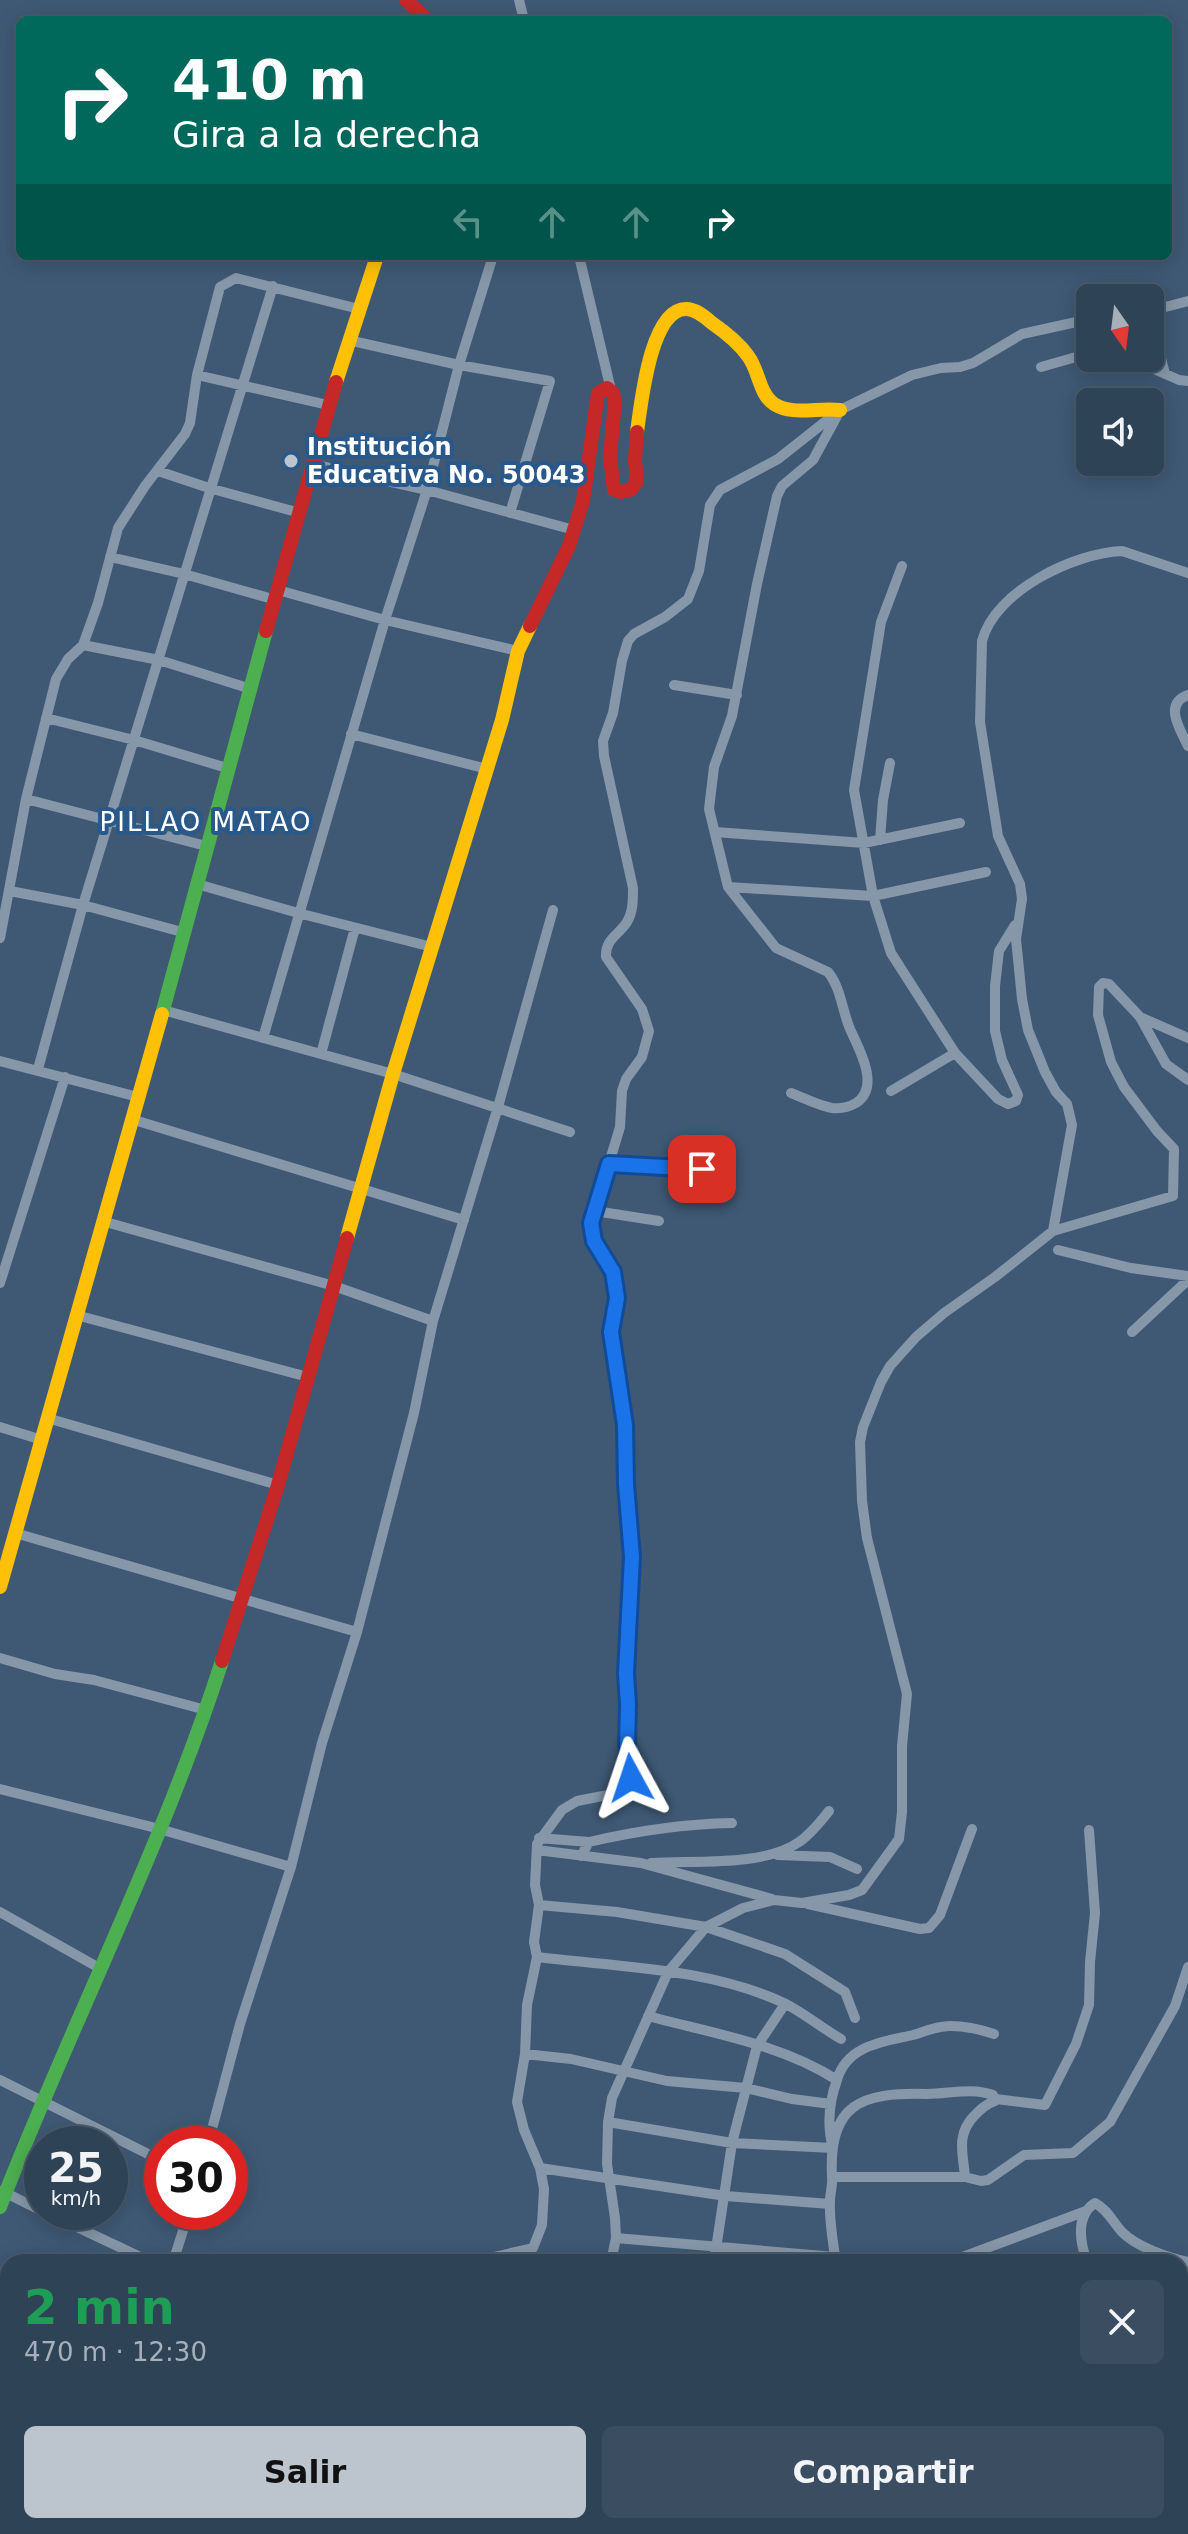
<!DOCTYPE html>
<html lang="es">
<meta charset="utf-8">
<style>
:root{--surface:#2f4357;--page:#3b4e61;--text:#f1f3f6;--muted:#a7b0ba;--line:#4a5c6d;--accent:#bcc5ce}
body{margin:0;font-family:"DejaVu Sans",sans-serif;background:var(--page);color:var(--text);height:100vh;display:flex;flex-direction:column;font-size:30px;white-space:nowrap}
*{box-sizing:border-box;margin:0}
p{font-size:26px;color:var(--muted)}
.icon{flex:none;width:44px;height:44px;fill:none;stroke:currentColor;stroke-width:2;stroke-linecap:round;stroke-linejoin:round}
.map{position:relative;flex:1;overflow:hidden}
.sheet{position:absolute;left:0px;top:2254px;width:1188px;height:280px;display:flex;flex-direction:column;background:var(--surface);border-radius:24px 24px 0 0;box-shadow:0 4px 20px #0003,0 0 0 2px var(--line)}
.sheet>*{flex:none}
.guide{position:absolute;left:16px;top:16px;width:1156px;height:244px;border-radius:12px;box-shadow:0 4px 20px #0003,0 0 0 2px var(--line);background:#00695c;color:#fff;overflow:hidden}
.needle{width:52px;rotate:166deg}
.buttons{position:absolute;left:1076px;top:284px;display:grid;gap:16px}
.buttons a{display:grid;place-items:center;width:88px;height:88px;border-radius:12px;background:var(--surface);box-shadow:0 4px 20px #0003,0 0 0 2px var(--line);font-size:40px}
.speed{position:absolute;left:24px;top:2126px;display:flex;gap:16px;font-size:40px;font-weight:700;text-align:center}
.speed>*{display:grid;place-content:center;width:104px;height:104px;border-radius:50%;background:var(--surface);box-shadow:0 4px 20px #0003,0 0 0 2px var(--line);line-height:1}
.speed small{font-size:20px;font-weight:400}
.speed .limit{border:12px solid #d22;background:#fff;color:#111}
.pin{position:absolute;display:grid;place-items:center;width:68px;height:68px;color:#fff;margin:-34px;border-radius:16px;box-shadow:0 4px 12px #0006}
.me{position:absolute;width:88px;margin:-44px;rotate:355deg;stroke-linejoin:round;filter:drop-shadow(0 0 6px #0008)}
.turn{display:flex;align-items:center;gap:28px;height:168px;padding:0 24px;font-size:36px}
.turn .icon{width:104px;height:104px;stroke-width:2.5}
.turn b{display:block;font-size:56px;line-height:68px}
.lanes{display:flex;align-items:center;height:76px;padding:0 24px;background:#0003;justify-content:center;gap:40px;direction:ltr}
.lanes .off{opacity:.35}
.round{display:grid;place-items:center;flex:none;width:84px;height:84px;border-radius:12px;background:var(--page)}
.summary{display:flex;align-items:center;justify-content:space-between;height:136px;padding:0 24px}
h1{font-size:48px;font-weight:600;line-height:60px;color:#1e9e55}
.action{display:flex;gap:16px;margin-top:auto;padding:16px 24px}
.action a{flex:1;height:92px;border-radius:12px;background:var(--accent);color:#111;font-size:32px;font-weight:600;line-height:92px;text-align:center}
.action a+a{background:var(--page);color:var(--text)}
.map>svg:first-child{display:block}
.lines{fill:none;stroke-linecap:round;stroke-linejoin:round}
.stream{stroke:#20456c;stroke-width:3}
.street{stroke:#8697a9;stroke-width:10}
.fast{stroke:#4caf50;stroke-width:14}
.slow{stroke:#ffc107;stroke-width:14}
.jam{stroke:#c62828;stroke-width:14}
.route-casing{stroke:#114b97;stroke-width:20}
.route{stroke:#1a73e8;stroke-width:14}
.poi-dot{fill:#bcc5ce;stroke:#29598a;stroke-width:3}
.labels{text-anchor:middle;stroke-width:8;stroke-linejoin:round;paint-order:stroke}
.poi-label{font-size:24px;font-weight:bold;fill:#fff;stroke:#29598a;text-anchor:start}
.neighbourhood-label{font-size:26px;letter-spacing:2px;fill:#fff;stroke:#29598a}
</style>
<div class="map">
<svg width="1188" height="2534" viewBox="0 0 1188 2534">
<rect width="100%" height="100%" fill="#3f5974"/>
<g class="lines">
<path class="stream" d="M129,2534C154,2523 164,2534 188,2526"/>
<path class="street" d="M519,0L524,20
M579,256L611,390
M1150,311L1188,301
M1150,315L1165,374
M348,340L459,365L550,381L510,513
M1129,358L1179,380L1188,381
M1041,367L1090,353
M197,375L328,405
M312,464L427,490L574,530
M158,471L209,488L300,513
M110,557L184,574L276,600
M902,566L881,622L854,790L873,896L891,953L955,1053L998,1099L1008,1104L1016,1101L1018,1095L1002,1060L995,1031V986L999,951L1015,925
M278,590L385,620L518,651
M83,645L159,660L251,689
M674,685L737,695
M1188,695C1163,704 1180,729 1188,746
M46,718L134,740L227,768
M351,734L487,769
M26,799L206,846
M715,832L864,843L960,823
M880,840L883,800L890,763
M197,884L298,913L432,947
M728,887L873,896L986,872
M10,891L83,905L182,932
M0,938L26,799L56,679L68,659L83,645L98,603L118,528L145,486L185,434L190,423L197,375L220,287L236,278L359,309
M163,1010L393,1074L570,1132
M1140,1017L1166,1064L1188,1080
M263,1038L385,620L427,490L459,365L493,256
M321,1054L355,928
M0,1061L138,1097
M38,1069L83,905L273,286
M891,1091L955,1053
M791,1093C804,1098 819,1106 832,1108C841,1109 849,1107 856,1103C881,1087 859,1049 850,1029C842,1010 841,988 828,972L776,948L728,887L709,809L714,767L732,716L757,584L777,496L782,486L813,460L837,416
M131,1119L464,1220
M609,1164L702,1169
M595,1211L659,1221
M102,1221L334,1286L433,1321
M1053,1231L1072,1125L1067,1104L1056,1092L1045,1072L1028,1030L1022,999L1016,939L1022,899L1020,884L998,836L980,722L982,641C995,591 1074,553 1122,551L1188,573
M1058,1250L1131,1268L1188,1276
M0,1283L65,1077
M76,1315L308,1377
M1132,1332L1188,1280
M47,1418L278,1485
M0,1427L42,1440
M15,1533L357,1632
M0,1658L55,1674L94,1680L206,1710
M0,1789L156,1828L291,1867
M539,1838L589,1842
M537,1850L641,1863L772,1899
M778,1855L830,1857L857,1869
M581,1856L589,1842C636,1831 684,1824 732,1823
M651,1863C693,1860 764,1867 799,1842C811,1834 820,1822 829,1811
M808,1904L920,1929L929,1928L940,1915L972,1829
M539,1905L617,1912L706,1927L785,1954L845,1992L855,2018
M0,1912L101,1969
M537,1957C619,1967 709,1968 784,2003C804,2013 822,2028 841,2039
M648,2016C711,2033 781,2044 837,2080C847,2045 883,2042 913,2035C926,2031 937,2026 950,2026C965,2026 979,2029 994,2034
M525,2054L571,2059L667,2081L746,2088L792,2099L831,2104
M0,2080L162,2161
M996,2099L1045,2105L1076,2044L1089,2005L1090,1962L1095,1913L1089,1830
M608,2122L732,2143L833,2148C827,2126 829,2102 837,2080
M208,2144L240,2024L291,1867L322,1743L357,1632L414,1413L433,1321L498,1107L553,910
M540,2168L726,2196L830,2204
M832,2177H965
M2,2191L42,2211
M45,2212L151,2262
M616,2238L835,2257
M173,2262L189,2212
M472,2262L533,2248L542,2225L544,2189L540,2168L524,2130L517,2102L525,2054L527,2005L537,1957L534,1942L539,1905L535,1885L537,1844L562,1810L577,1801L608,1795L628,1785L631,1778L627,1745L628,1705L626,1673L632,1557L626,1484L625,1425L611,1332L617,1298L613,1272L594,1241L591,1223L620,1127L622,1091L626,1079L642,1057L649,1031L642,1009L606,957C605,939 618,936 627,922C633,912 633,900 633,888L604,756L603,741L613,713L622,661L628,641L634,634L665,617L688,599L699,571L710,505L720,490L778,459L840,410L912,375L941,368L960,367L973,363L1022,334L1090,319
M611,2262L616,2238L615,2218L607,2164L608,2122L612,2098L668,1972L706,1927L743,1908L774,1900L802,1903L849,1895L862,1890L899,1839L902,1812V1746L907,1694L867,1538L862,1501L860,1442L863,1427L881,1382L890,1366L916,1337L944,1313L995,1277L1053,1231L1173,1196L1174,1149L1157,1131L1124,1087L1111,1062L1098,1015L1099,987L1103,983L1109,984L1140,1017L1188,1038
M714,2262L732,2143L757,2046L785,2004
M836,2262C833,2243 829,2221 830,2201C830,2193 833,2185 832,2177C828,2104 861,2092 927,2094C949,2094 972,2087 993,2095L995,2101C986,2104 981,2109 974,2116C956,2135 963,2153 965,2177L981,2181L988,2180L1024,2155L1073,2153L1110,2122L1175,2006L1188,1967
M949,2262L1086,2211
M1087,2262C1080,2242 1075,2216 1095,2203C1107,2209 1113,2222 1122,2232C1137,2247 1167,2257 1188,2262
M0,2291L8,2294
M1180,2321L1188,2326
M0,2391L8,2395
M1180,2473L1188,2474
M0,2501L8,2505
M46,2526L55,2531
M441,2526L449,2534
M1028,2526L1081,2534
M294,2534L300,2526
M399,2534L409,2526
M474,2534L486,2526
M493,2534L517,2526
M540,2534L547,2526
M790,2534L804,2526"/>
<path class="fast" d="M162,1014L266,631
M0,2207C71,2024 162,1848 222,1661"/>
<path class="slow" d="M336,382L377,256
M637,432C641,405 650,309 686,309C696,309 705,317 712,323C725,332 739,343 748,356C759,370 759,394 774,404C792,416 819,407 840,410
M347,1238L393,1074L502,720L518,651L530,626
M0,1587L162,1014"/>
<path class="jam" d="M406,0L427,20
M530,626L569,546L583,501L598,393L607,388L613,393L615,401L610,457L614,490L621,492L630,490L637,482L635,460L637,432
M266,631L336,382
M222,1661L278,1485L347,1238"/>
</g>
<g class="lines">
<g class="route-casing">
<path id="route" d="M631,1778L627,1745L628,1705L626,1673L632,1557L626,1484L625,1425L611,1332L617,1298L613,1272L594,1241L591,1223L609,1164L702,1169"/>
</g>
<use href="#route" class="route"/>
</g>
<circle class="poi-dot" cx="291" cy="461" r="8"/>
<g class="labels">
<g class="poi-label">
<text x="307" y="455">Institución<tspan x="307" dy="28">Educativa No. 50043</tspan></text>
</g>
<g class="neighbourhood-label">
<text x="206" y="831">PILLAO MATAO</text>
</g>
</g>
</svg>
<div class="buttons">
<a><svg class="needle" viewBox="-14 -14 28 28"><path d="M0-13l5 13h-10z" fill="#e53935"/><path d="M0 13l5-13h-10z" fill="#a7b0ba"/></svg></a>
<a><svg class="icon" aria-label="sound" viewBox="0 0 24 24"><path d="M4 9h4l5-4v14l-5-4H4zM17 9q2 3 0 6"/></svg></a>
</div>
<div class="speed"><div>25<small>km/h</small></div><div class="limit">30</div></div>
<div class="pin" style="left:702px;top:1169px;background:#d93025"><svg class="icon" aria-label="arrive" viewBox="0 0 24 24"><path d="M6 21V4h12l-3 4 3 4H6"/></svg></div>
<svg class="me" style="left:631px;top:1778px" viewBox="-20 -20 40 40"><path d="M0-17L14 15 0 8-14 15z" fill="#1a73e8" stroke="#fff" stroke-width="4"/></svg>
<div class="guide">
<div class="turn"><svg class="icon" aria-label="right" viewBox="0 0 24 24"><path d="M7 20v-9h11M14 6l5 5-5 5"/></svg><div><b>410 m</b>Gira a la derecha</div></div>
<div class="lanes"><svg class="icon off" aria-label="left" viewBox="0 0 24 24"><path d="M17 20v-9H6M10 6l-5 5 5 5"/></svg><svg class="icon off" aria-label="ahead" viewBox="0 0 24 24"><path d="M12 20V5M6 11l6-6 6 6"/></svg><svg class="icon off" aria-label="ahead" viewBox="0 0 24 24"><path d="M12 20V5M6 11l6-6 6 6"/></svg><svg class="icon" aria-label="right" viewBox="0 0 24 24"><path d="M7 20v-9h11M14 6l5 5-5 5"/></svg></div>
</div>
<section class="sheet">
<div class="summary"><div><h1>2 min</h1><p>470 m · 12:30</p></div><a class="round"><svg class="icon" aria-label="close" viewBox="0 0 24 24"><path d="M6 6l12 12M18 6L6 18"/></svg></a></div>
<div class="action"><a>Salir</a><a>Compartir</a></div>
</section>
</div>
